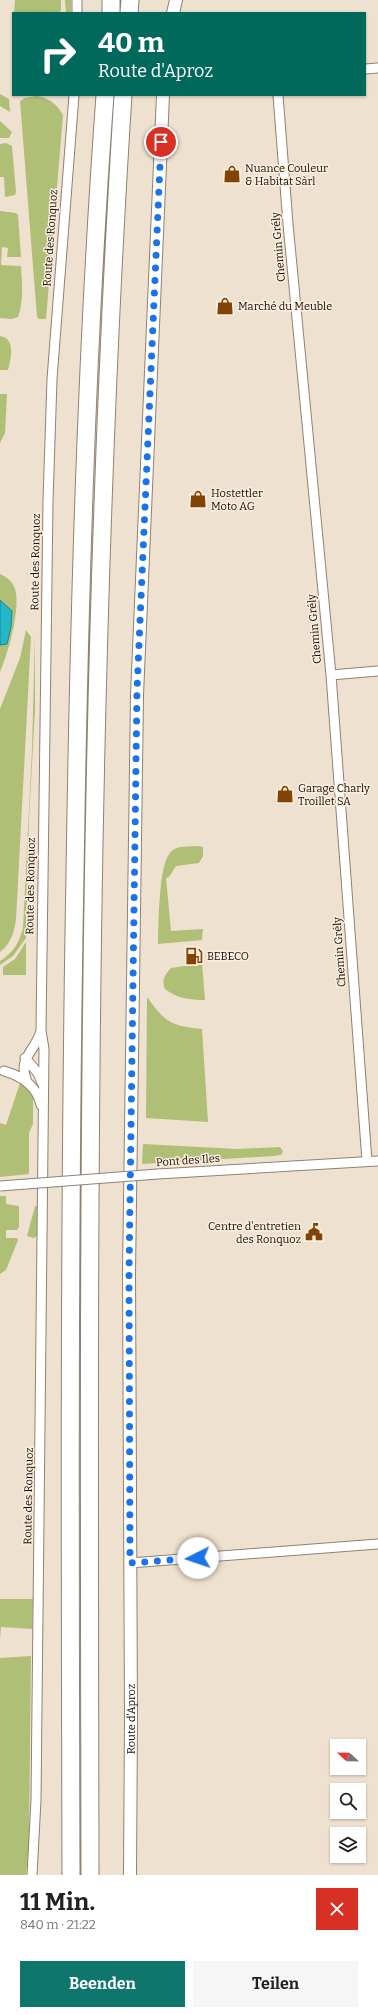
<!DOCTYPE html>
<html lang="de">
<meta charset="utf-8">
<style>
:root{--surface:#fff;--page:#f6f6f6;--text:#222;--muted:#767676;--accent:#0f766e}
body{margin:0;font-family:Bitter,serif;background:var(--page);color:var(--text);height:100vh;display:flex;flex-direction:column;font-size:15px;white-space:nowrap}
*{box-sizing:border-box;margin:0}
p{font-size:13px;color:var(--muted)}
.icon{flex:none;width:22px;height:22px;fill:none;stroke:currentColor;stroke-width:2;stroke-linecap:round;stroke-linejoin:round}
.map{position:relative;height:1875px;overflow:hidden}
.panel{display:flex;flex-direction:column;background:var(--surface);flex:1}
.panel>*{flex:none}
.hud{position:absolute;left:12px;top:12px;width:354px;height:84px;border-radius:0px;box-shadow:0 1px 3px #0004;background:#00695c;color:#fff;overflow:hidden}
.needle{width:26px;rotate:292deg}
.buttons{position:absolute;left:330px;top:1739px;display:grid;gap:8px}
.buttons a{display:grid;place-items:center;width:36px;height:36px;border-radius:0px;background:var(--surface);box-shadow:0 1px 3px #0004;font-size:20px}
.pin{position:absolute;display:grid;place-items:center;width:34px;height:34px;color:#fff;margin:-17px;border:2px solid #fff;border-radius:50%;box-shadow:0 1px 4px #0007}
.me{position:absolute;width:44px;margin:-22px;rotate:266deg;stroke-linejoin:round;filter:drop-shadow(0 0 3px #0008)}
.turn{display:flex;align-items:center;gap:14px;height:84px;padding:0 20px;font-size:18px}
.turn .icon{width:52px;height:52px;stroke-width:2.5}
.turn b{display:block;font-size:28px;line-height:34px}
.round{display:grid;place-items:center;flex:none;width:42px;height:42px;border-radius:0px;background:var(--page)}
.headline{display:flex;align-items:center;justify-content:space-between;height:68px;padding:0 20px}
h1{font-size:24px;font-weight:700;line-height:30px}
.primary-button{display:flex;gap:8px;margin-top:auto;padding:8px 20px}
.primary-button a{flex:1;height:46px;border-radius:0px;background:var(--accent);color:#fff;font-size:16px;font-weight:700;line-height:46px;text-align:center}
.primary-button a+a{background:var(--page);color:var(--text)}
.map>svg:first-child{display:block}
.green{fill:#b0bf76}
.water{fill:#23b7c9;stroke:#1e848f}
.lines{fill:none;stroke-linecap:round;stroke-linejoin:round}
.minor-casing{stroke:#8f8272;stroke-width:11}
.tertiary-casing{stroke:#8f8272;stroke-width:14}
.motorway-casing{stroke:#8f8272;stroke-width:19}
.minor{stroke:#fff;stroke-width:9}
.tertiary{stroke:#fff;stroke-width:12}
.motorway{stroke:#fff;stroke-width:17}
.minor-bridge-casing{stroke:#8f8272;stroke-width:11;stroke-linecap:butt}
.minor-bridge{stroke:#fff;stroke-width:9}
.route{stroke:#1a73e8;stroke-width:7;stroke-dasharray:0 12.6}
.labels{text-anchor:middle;stroke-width:3;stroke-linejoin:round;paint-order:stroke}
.poi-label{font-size:11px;fill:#120e08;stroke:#fceedd;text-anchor:start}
.street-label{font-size:11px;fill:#120e08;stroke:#fceedd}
</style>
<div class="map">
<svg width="378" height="1875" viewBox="0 0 378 1875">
<rect width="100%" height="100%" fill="#efe1d0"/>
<path class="green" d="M15,0H61V10L59,13H14Z
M65,0H71V13H66Z
M0,94L9,99L10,112L0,106Z
M37,96C49,98 57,104 63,115L46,319H39L37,317L20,101L25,98Z
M0,121L12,132L9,138H0Z
M6,143L12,146L16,192L15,195L5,197L4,177H0V144Z
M0,211L16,213L18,215L21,257H7L8,248L2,247L1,265L21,266C22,282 24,301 18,317L12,319L0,318Z
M0,336C16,338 11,359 8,370H0Z
M0,394H7L5,433L0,443Z
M0,574C7,577 13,582 15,589C21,609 8,653 0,672Z
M26,630L31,637L16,920C14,932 11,944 0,952V709L20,658Z
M35,633V710L29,819L26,938L13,956L0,965V961C13,953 19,943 23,928L32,750Z
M199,846L203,847V856L199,863L176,866L169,877L166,878L171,931L203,929L202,940L158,944C159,925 158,861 172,851C178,845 190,847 199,846Z
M26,942V975H3V967L15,959Z
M202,963L205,1000C190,1000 176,998 165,989C161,980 165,975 171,968Z
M147,997C165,1022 171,1026 202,1029L208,1122L146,1118Z
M20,1083L28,1088L33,1096V1124L29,1133V1174L0,1177V1123L6,1125Z
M143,1144L237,1149L280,1147L283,1151L281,1155L274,1156L142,1164Z
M0,1196H6V1204L19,1206V1227L17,1230H6V1238H17L18,1240L6,1270L0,1274Z
M35,1206H37L38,1235L34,1238L27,1236Z
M0,1599H33L32,1629L1,1627L0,1640Z
M31,1656L29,1842L26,1875H0V1658Z"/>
<path class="water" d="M0,600L12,611L11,627L7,644L0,645Z"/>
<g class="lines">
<g class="minor-casing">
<path id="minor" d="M77,13V0
M365,69L378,68
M278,95L288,224L331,675L367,1161
M331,675L378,671
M25,1058L38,1073L42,1083
M4,1071C21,1076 37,1086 41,1105
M27,1082C17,1058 35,1052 41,1031L48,501L52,379L74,95
M158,1174L378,1161
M130,1563L378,1544
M32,1875L36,1800L44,1049L41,1031"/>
</g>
<g class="tertiary-casing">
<g id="tertiary">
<path d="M173,13L176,0"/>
<path id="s1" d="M130,1875L131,1717L129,1274L137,695L163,95"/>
</g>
</g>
<g class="motorway-casing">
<path id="motorway" d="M111,13V0
M129,13L130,0
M71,1875C70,1541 69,1207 75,873C79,614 86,354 105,95
M90,1875C89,1282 85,688 123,95"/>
</g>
<use href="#minor" class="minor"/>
<use href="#tertiary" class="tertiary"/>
<use href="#motorway" class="motorway"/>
<g class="minor-bridge-casing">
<path id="minor-bridge" d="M0,1186L158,1174"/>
</g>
<use href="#minor-bridge" class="minor-bridge"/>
</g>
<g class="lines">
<path class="route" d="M161,142L137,690L129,1274L130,1563L198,1558"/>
</g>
<defs>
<g id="shop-bare" transform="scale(1.38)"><path d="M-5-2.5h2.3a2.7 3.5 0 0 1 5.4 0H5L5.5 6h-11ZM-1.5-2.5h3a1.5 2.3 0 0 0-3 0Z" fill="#834307" stroke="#fceedd" stroke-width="2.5" paint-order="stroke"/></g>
<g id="fuel-bare" transform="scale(1.38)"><path d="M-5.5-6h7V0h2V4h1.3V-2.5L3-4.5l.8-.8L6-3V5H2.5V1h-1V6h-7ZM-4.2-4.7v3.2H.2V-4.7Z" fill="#834307" stroke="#fceedd" stroke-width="2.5" paint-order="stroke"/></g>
<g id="civic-bare" transform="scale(1.38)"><path d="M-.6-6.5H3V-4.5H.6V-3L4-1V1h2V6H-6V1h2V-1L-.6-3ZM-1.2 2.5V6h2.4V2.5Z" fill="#834307" stroke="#fceedd" stroke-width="2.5" paint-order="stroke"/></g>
</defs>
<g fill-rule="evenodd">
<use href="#shop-bare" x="232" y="174"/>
<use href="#shop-bare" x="225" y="306"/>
<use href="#shop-bare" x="198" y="499"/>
<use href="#shop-bare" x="285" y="794"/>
<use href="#fuel-bare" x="194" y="956"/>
<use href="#civic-bare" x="314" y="1232"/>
</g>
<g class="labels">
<g class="poi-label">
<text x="245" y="172">Nuance Couleur<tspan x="245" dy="13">&amp; Habitat Sàrl</tspan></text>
<text x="238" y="310">Marché du Meuble</text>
<text x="211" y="497">Hostettler<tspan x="211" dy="13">Moto AG</tspan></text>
<text x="298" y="792">Garage Charly<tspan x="298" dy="13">Troillet SA</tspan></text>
<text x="207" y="960">BEBECO</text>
<text x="301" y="1230" text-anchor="end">Centre d'entretien<tspan x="301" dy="13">des Ronquoz</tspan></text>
</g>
<g class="street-label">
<text transform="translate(50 238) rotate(-86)" y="4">Route des Ronquoz</text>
<text transform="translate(278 247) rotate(-95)" y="4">Chemin Grély</text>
<text transform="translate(35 562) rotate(-89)" y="4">Route des Ronquoz</text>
<text transform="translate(314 629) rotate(-95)" y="4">Chemin Grély</text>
<text transform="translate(30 886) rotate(-89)" y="4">Route des Ronquoz</text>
<text transform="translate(339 952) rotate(-94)" y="4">Chemin Grély</text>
<text transform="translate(188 1160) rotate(-4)" y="4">Pont des Iles</text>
<text transform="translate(28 1496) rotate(-89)" y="4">Route des Ronquoz</text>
<text dy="4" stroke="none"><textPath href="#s1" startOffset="156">Route d'Aproz</textPath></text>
</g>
</g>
</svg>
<div class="buttons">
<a><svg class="needle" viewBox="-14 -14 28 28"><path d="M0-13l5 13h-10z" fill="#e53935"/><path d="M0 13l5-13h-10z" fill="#767676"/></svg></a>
<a><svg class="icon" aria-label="search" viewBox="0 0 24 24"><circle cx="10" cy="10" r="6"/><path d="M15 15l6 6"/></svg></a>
<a><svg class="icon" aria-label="layers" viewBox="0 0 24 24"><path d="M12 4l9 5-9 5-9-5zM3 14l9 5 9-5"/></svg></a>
</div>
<div class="pin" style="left:161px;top:142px;background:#d93025"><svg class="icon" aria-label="arrive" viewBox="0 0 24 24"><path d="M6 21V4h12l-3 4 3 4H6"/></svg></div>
<svg class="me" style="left:198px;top:1558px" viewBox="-20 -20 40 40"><circle r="19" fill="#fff"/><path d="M0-13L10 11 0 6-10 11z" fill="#1a73e8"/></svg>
<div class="hud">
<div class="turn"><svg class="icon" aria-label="right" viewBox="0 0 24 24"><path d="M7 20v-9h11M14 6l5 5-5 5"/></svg><div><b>40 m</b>Route d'Aproz</div></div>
</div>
</div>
<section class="panel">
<div class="headline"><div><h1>11 Min.</h1><p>840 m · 21:22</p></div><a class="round" style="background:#d93025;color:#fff"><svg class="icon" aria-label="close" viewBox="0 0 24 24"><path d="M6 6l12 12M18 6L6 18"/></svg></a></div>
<div class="primary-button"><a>Beenden</a><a>Teilen</a></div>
</section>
